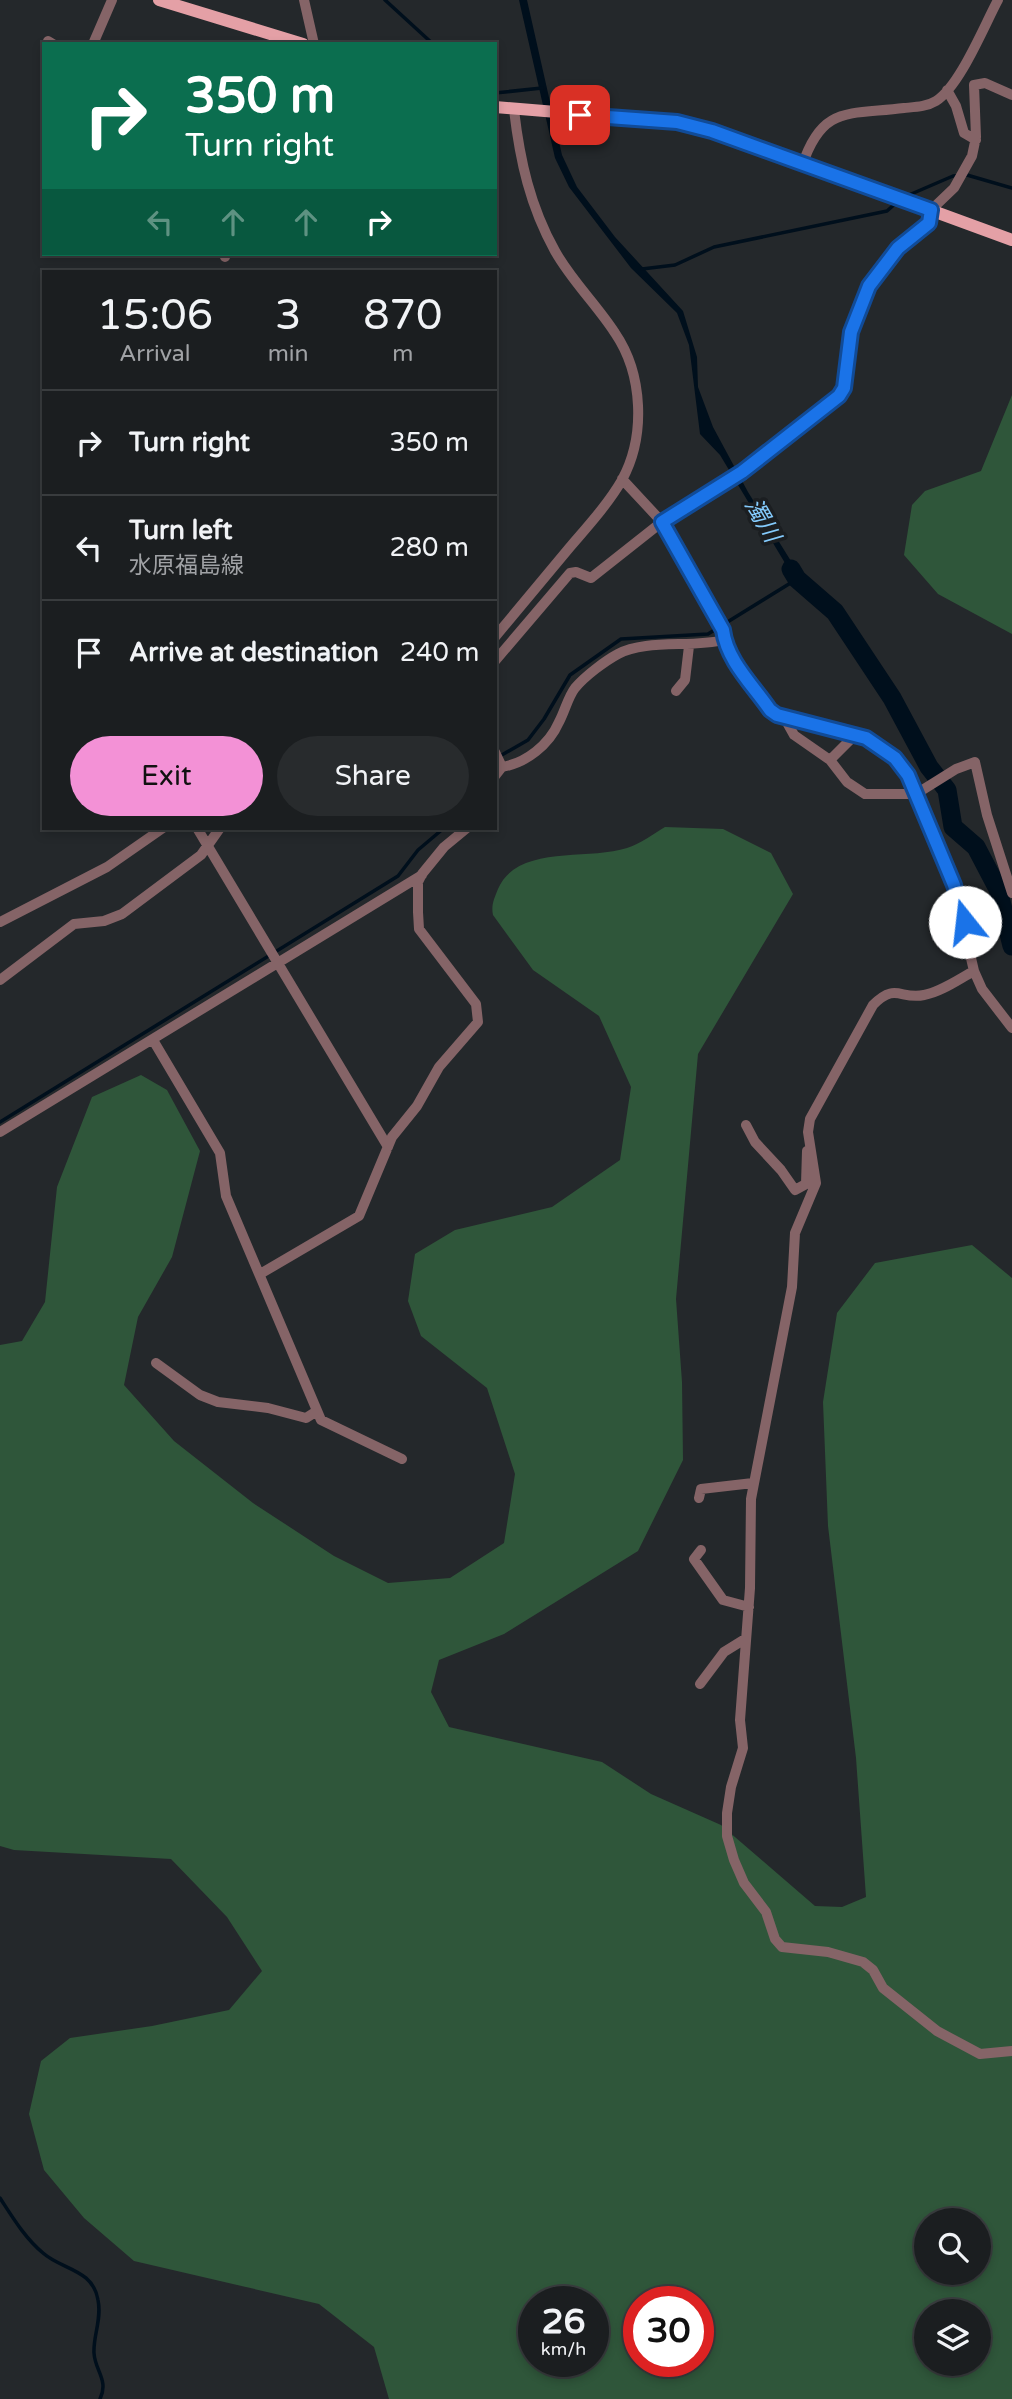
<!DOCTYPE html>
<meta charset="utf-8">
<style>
:root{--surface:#1b1e20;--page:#282b2d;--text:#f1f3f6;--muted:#a0a2a5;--line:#393c3e;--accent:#f391d6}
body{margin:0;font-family:"Varela Round","Noto Sans JP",sans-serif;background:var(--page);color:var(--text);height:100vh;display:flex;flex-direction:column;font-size:26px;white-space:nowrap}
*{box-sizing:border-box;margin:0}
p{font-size:23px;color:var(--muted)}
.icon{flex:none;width:38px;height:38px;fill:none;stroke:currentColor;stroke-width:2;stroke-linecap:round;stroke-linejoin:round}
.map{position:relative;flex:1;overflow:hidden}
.drawer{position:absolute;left:42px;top:270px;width:455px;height:560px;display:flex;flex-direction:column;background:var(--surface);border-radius:0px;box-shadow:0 4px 10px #0003,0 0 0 2px var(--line)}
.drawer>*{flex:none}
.guide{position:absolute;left:42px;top:42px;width:455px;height:214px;border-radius:0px;box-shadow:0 4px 10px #0003,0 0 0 2px var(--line);background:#0b6e4f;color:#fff;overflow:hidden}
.controls{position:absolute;left:914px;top:2208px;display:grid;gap:14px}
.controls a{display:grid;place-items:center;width:77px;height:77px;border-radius:50%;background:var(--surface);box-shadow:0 4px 10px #0003,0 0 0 2px var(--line);font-size:35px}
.speed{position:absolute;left:518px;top:2286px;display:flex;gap:14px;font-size:35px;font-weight:700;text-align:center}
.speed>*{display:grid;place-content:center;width:91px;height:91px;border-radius:50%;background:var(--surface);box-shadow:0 4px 10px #0003,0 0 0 2px var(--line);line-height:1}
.speed small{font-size:18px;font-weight:400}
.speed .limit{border:10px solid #d22;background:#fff;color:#111}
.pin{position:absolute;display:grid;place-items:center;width:60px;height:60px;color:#fff;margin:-30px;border-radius:14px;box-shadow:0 4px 10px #0006}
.me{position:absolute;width:77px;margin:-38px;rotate:344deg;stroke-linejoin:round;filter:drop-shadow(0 0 5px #0008)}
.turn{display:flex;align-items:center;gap:24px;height:147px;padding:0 28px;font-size:32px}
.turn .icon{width:91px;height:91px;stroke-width:2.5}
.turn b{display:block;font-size:49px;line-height:60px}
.lanes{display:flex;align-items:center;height:66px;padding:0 28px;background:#0003;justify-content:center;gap:35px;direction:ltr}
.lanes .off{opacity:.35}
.eta{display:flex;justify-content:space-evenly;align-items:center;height:119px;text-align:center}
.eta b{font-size:42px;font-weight:600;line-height:49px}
.primary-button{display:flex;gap:14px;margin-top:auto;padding:14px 28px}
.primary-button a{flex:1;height:80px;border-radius:42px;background:var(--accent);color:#111;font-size:28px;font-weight:600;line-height:80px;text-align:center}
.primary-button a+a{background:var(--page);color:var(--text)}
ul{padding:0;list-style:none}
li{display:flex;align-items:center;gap:21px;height:105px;padding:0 28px;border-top:2px solid var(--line)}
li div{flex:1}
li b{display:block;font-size:26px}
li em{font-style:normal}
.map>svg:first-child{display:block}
.green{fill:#2f563a;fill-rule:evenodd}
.water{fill:#000f1c}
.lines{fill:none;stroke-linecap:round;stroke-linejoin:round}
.stream{stroke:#000f1c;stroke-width:3.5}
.river{stroke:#000f1c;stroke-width:19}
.minor{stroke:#856467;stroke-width:10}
.major{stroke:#e4a0a6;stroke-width:12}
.route-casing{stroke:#114b97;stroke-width:18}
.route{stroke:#1a73e8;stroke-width:12}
.labels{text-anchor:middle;stroke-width:7;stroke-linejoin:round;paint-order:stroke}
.water-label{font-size:23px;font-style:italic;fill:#84cbfd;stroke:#1b1e21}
</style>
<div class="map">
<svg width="1012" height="2399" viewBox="0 0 1012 2399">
<rect width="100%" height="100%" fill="#24282b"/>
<path class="green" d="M1012,395V634L938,594L904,555L912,505L925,491L981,471Z
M665,827L723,829L771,853L793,894L698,1054L676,1299L682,1382L683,1460L638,1551L504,1634L439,1660L431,1692L449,1727L602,1762L651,1794L721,1825L815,1906L842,1907L866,1897L856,1758L828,1526L823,1402L837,1313L875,1263L972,1245L1012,1278V2399H389L374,2347L319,2304L134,2261L84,2218L44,2170L29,2114L41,2061L70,2038L152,2026L229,2010L262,1971L227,1917L171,1859L14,1850L0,1846V1345L22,1341L45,1302L57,1187L92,1097L141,1075L167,1090L200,1151L172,1257L138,1317L124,1385L174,1441L253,1503L334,1556L388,1583L450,1578L504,1543L515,1474L487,1388L421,1336L408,1301L415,1254L455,1230L552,1207L620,1160L631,1087L599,1016L533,970L493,915C491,905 494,899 498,889C517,844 587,861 627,848C640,844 653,834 665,827ZM926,2221H978V2273H926ZM534,2301H593V2361H534ZM639,2301H698V2361H639ZM926,2312H978V2364H926Z"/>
<path class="water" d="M519,0H527L562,155L577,187L615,237L683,311L697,357L698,387L713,427L748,492L809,590L794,578L720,455L700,434L689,345L677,313L631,268L569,187L555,158Z"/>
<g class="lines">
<path class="stream" d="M385,0L433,44
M495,93L542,88
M902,198L953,176L967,175L1012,188
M642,269L675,265L714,247L887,211L896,203
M500,756L528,740L544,719L570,675L621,639L708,634L797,579
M0,1122L398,876L418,850L444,828
M0,2198C13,2218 25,2238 43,2253C62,2270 93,2269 98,2300C102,2319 93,2336 94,2353C95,2371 109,2380 100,2399"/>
<path class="river" d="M791,569L797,579L835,612L892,698L929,767L947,790L953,827L976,847L998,889L1012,946"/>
<path class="minor" d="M304,0L314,44
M48,41L53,44
M93,44L112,0
M947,90L956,106L964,133L976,140
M802,166C822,105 848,115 904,108C915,107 926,107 936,101C960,86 984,26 998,0
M225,257V254
M622,479L662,522L723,630C727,661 753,685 770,710L777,715L866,738L880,745L908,775L954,885L974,971L982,989L1012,1028
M495,637C520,607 545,577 570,547C588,526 608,504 622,480C646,436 643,374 615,333C597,305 571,280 555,251C530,206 520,161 514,110
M495,661L570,573L576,572L591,578L672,514L742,472L794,435L839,396C849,377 846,353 851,332C860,288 891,246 929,223L931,210L954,188L972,156L976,137L974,85L985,83L1012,95
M676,691L685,680L689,646
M784,717L794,735L830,760L847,782L865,794H916L956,769L975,762L987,815L1012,893
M495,752L502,767
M830,760L855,735
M495,776L502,767C526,763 549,745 559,722C565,711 568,697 575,688C585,676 605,661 618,654C645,639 692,648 724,640
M197,828L388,1147
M0,922L107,867L163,828
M974,971C959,979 941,992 924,995C900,1000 896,982 873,1005L810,1119L808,1132L816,1183L795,1233L792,1287L751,1499L750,1588L740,1720L743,1748L731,1787L727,1813V1836L734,1860L744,1883L766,1912L775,1939L782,1947L828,1952L863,1962L873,1970L883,1988L937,2031L980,2054L1012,2051
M0,980L74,924L104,921L122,914L201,855L220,828
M153,1040L220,1153L226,1196L321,1420L402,1459
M746,1125L755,1142L781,1170L795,1190L806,1184L807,1151
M0,1132L422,875
M260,1274L359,1216L392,1137L417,1106L439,1067L478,1022L476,1004L419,929L418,912V882L422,874L444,847L467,828
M156,1363L200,1395L218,1402L268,1408L306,1418L317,1411
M699,1498L701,1489L753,1483
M701,1550L694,1559L723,1600L749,1607
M700,1684L724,1652L745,1639"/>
<path class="major" d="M159,0L303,44
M495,107L677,122L712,130L1012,240"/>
</g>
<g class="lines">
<g class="route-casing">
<path id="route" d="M580,115L677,122L712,131L931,210L929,223L898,248L869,286L851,332L844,388L839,396L742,472L662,522L723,630C727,661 753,685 770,710L777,715L866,738L895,758L908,775L954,885L965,922"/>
</g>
<use href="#route" class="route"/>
</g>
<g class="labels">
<g class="water-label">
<text transform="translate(763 520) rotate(60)" y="8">濁川</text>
</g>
</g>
</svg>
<div class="controls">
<a><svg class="icon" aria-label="search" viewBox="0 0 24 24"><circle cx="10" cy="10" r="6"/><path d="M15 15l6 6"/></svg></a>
<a><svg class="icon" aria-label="layers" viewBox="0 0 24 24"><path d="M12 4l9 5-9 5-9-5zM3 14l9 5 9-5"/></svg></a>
</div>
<div class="speed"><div>26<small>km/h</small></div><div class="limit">30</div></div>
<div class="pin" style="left:580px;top:115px;background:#d93025"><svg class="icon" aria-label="arrive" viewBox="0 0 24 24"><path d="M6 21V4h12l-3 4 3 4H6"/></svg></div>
<svg class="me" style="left:965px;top:922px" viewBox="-20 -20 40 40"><circle r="19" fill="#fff"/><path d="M0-13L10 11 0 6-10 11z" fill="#1a73e8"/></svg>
<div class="guide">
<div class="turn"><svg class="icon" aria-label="right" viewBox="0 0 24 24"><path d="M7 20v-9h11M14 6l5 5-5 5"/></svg><div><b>350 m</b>Turn right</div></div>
<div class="lanes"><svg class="icon off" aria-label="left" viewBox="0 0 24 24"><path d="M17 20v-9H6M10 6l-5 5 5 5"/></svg><svg class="icon off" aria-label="ahead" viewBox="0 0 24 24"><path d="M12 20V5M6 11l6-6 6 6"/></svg><svg class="icon off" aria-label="ahead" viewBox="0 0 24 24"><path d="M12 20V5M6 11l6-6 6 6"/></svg><svg class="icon" aria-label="right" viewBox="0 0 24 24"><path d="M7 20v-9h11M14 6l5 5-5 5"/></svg></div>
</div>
<section class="drawer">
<div class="eta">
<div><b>15:06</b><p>Arrival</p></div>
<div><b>3</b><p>min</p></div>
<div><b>870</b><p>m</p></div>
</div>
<ul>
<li><svg class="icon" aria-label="right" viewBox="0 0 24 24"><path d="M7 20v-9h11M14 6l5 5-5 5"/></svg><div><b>Turn right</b></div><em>350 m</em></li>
<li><svg class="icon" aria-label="left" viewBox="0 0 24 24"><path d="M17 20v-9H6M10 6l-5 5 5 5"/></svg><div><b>Turn left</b><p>水原福島線</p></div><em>280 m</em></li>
<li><svg class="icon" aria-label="arrive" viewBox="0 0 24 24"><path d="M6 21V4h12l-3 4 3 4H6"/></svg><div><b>Arrive at destination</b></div><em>240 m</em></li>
</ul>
<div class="primary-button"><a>Exit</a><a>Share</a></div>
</section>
</div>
